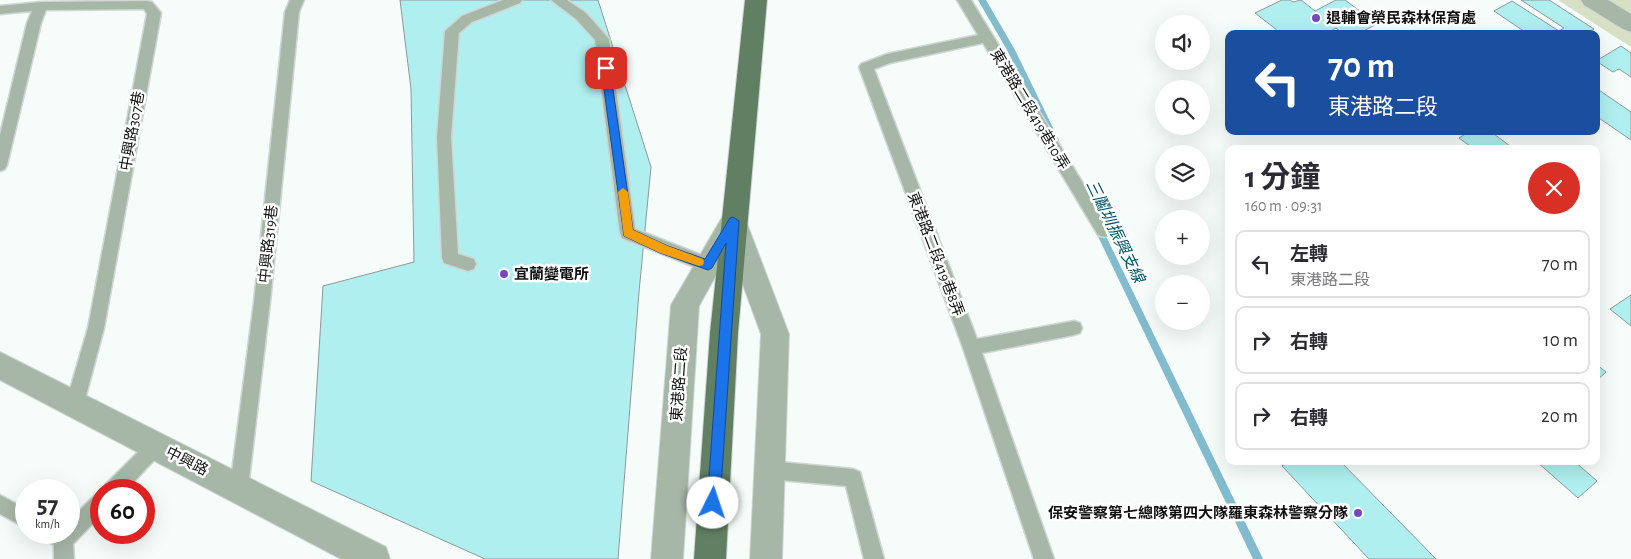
<!DOCTYPE html>
<html lang="zh-TW">
<meta charset="utf-8">
<style>
:root{--surface:#fff;--page:#f2f2f3;--text:#2b2b33;--muted:#7c7c81;--line:#e1e1e2}
body{margin:0;font-family:"Alegreya Sans","Noto Sans TC",sans-serif;background:var(--page);color:var(--text);height:100vh;display:flex;flex-direction:column;font-size:19px;white-space:nowrap}
*{box-sizing:border-box;margin:0}
p{font-size:16px;color:var(--muted)}
.icon{flex:none;width:28px;height:28px;fill:none;stroke:currentColor;stroke-width:2;stroke-linecap:round;stroke-linejoin:round}
.map{position:relative;flex:1;overflow:hidden}
.panel{position:absolute;left:1225px;top:145px;width:375px;height:320px;display:flex;flex-direction:column;background:var(--surface);border-radius:10px;box-shadow:0 5px 20px #0002}
.panel>*{flex:none}
.hud{position:absolute;left:1225px;top:30px;width:375px;height:105px;border-radius:10px;box-shadow:0 5px 20px #0002;background:#1a4fa0;color:#fff;overflow:hidden}
.fabs{position:absolute;left:1155px;top:15px;display:grid;gap:10px}
.fabs a{display:grid;place-items:center;width:55px;height:55px;border-radius:50%;background:var(--surface);box-shadow:0 5px 20px #0002;font-size:25px}
.speed{position:absolute;left:15px;top:479px;display:flex;gap:10px;font-size:25px;font-weight:700;text-align:center}
.speed>*{display:grid;place-content:center;width:65px;height:65px;border-radius:50%;background:var(--surface);box-shadow:0 5px 20px #0002;line-height:1}
.speed small{font-size:12px;font-weight:400}
.speed .limit{border:8px solid #d22;background:#fff;color:#111}
.pin{position:absolute;display:grid;place-items:center;width:42px;height:42px;color:#fff;margin:-21px;border-radius:10px;box-shadow:0 2px 8px #0006}
.me{position:absolute;width:55px;margin:-28px;rotate:4deg;stroke-linejoin:round;filter:drop-shadow(0 0 4px #0008)}
.turn{display:flex;align-items:center;gap:18px;height:105px;padding:0 20px;font-size:22px}
.turn .icon{width:65px;height:65px;stroke-width:2.5}
.turn b{display:block;font-size:35px;line-height:42px}
.round{display:grid;place-items:center;flex:none;width:52px;height:52px;border-radius:26px;background:var(--page)}
.summary{display:flex;align-items:center;justify-content:space-between;height:85px;padding:0 20px}
h1{font-size:30px;font-weight:700;line-height:38px}
ul{padding:0;list-style:none}
li{display:flex;align-items:center;gap:15px;height:68px;margin:0 10px 8px;padding:0 10px;border:2px solid var(--line);border-radius:10px}
li div{flex:1}
li b{display:block;font-size:19px}
li em{font-style:normal}
.map>svg:first-child{display:block}
.green{fill:#d7e0c4}
.lines{fill:none;stroke-linecap:round;stroke-linejoin:round}
.stream{fill:#82bbce;fill-rule:evenodd}
.building{fill:#afefef;stroke:#909898}
.lane-casing{stroke:#d0d6d4;stroke-width:3}
.street-casing{stroke:#d0d6d4;stroke-width:2}
.primary-casing{stroke:#d0d6d4;stroke-width:2}
.lane{fill:#a7b7a7;fill-rule:evenodd}
.street{fill:#a7b7a7;fill-rule:evenodd}
.primary{fill:#617f63;fill-rule:evenodd}
.route{fill:#1a73e8;stroke:#114b97}
.slow{fill:#f59e0b}
.poi-dot{fill:#7249c1;stroke:#fff;stroke-width:2}
.labels{text-anchor:middle;stroke-width:5;stroke-linejoin:round;paint-order:stroke}
.poi-label{font-size:15px;font-weight:bold;fill:#0f1110;stroke:#fff;text-anchor:start}
.street-label{font-size:15px;fill:#0f1110;stroke:#fff}
.water-label{font-size:16px;font-style:italic;fill:#025568;stroke:#fff}
</style>
<div class="map">
<svg width="1631" height="559" viewBox="0 0 1631 559">
<rect width="100%" height="100%" fill="#f5fcf9"/>
<path class="green" d="M1558,0H1631V47Z"/>
<g class="lines">
<path class="stream" d="M978,0H986L1015,50L1059,140L1058,142H1052L1007,50Z
M1097,223L1100,224L1101,226L1263,559H1253L1093,226L1094,224Z"/>
</g>
<path class="building" d="M400,0H598L651,167L639,292L618,559H485L311,481L323,286L414,262L411,89Z
M1282,0H1290L1293,2L1301,0L1315,11L1336,0H1345L1377,24L1358,34H1343L1336,28L1325,34H1282L1255,13Z
M1521,0H1549L1594,29L1585,34H1528L1494,11L1512,1L1559,31L1564,28Z
M1621,46L1631,53V77L1619,69L1613,72L1596,61Z
M1596,88L1631,112V140L1596,116Z
M1470,131H1490L1514,149H1474L1459,138Z
M1631,295V326L1610,309Z
M1596,364L1606,372L1596,381Z
M1289,461H1340L1436,559H1369L1282,466Z
M1536,461H1574L1597,481L1578,498Z"/>
<g class="lines">
<g class="lane-casing">
<path id="lane" d="M290,0H304L299,12L270,302L248,488L246,494L239,497L232,494L230,488L254,302L285,12Z
M503,0H522L520,3L472,22L459,33L451,137L458,254L474,259L476,264L474,269L468,271L444,263L442,258L437,137L445,31L462,16Z
M551,0H567L586,13L609,39L635,229L714,260L716,265L714,270L708,272L702,270L622,238L620,233L595,40L576,19Z
M957,0H971L1112,231L1110,235L1104,237L1098,235L983,43L890,63L874,69L977,339L1074,321L1080,323L1082,328L1080,333L1074,335L982,353L1054,559H1034L963,348L859,67L861,64L887,54L978,35Z
M147,1L152,2L161,13L104,328L84,403L81,409L75,411L69,409L66,403L88,328L147,14L144,9L46,10L41,23L7,165L5,169L0,171V135L27,23L32,11L0,14V6L41,2Z
M156,437L162,440L165,446L162,452L126,490H104L106,484L150,440Z
M769,461L853,469L860,472L884,559H864L846,486L769,479L762,476L760,470L762,464Z
M101,493V515L73,544L74,559H54V545L43,539L41,532H69V521L94,496Z
M0,495L26,509V528L0,514Z"/>
</g>
<g class="street-casing">
<path id="street" d="M1581,0H1608L1631,14V32L1623,29L1584,5Z
M733,210L742,214L746,221L789,334L782,559H750L761,334L730,250L699,306L683,559H651L671,305L724,214Z
M0,352L386,547L390,559H341L0,380Z"/>
</g>
<g class="primary-casing">
<path id="primary" d="M745,0H767L738,333L726,559H694L710,333Z"/>
</g>
<use href="#lane" class="lane"/>
<use href="#street" class="street"/>
<use href="#primary" class="primary"/>
</g>
<path class="route" d="M606,64L610,68L633,230L668,246L705,259L730,218L733,217L739,221L720,503L718,507L713,509L709,507L707,503L726,243L712,268L708,270L660,253L624,236L601,68Z"/>
<path class="slow" d="M623,188L628,192L633,230L668,246L703,259L704,262L703,265L699,266L660,253L624,236L618,192Z"/>
<g class="poi-dot">
<circle cx="1316" cy="18" r="5"/>
<circle cx="504" cy="274" r="5"/>
<circle cx="1358" cy="513" r="5"/>
</g>
<g class="labels">
<g class="poi-label">
<text x="1326" y="23">退輔會榮民森林保育處</text>
<text x="514" y="279">宜蘭變電所</text>
<text x="1348" y="518" text-anchor="end">保安警察第七總隊第四大隊羅東森林警察分隊</text>
</g>
<g class="street-label">
<text transform="translate(1030 109) rotate(59)" y="5">東港路二段419巷10弄</text>
<text transform="translate(132 131) rotate(-80)" y="5">中興路307巷</text>
<text transform="translate(268 244) rotate(-84)" y="5">中興路319巷</text>
<text transform="translate(936 254) rotate(69)" y="5">東港路二段419巷8弄</text>
<text transform="translate(679 384) rotate(-86)" y="5">東港路二段</text>
<text transform="translate(187 461) rotate(27)" y="5">中興路</text>
</g>
<g class="water-label">
<text transform="translate(1116 231) rotate(64)" y="6">三鬮圳振興支線</text>
</g>
</g>
</svg>
<div class="fabs">
<a><svg class="icon" aria-label="sound" viewBox="0 0 24 24"><path d="M4 9h4l5-4v14l-5-4H4zM17 9q2 3 0 6"/></svg></a>
<a><svg class="icon" aria-label="search" viewBox="0 0 24 24"><circle cx="10" cy="10" r="6"/><path d="M15 15l6 6"/></svg></a>
<a><svg class="icon" aria-label="layers" viewBox="0 0 24 24"><path d="M12 4l9 5-9 5-9-5zM3 14l9 5 9-5"/></svg></a>
<a>+</a>
<a>−</a>
</div>
<div class="speed"><div>57<small>km/h</small></div><div class="limit">60</div></div>
<div class="pin" style="left:606px;top:68px;background:#d93025"><svg class="icon" aria-label="arrive" viewBox="0 0 24 24"><path d="M6 21V4h12l-3 4 3 4H6"/></svg></div>
<svg class="me" style="left:713px;top:503px" viewBox="-20 -20 40 40"><circle r="19" fill="#fff"/><path d="M0-13L10 11 0 6-10 11z" fill="#1a73e8"/></svg>
<div class="hud">
<div class="turn"><svg class="icon" aria-label="left" viewBox="0 0 24 24"><path d="M17 20v-9H6M10 6l-5 5 5 5"/></svg><div><b>70 m</b>東港路二段</div></div>
</div>
<section class="panel">
<div class="summary"><div><h1>1 分鐘</h1><p>160 m · 09:31</p></div><a class="round" style="background:#d93025;color:#fff"><svg class="icon" aria-label="close" viewBox="0 0 24 24"><path d="M6 6l12 12M18 6L6 18"/></svg></a></div>
<ul>
<li><svg class="icon" aria-label="left" viewBox="0 0 24 24"><path d="M17 20v-9H6M10 6l-5 5 5 5"/></svg><div><b>左轉</b><p>東港路二段</p></div><em>70 m</em></li>
<li><svg class="icon" aria-label="right" viewBox="0 0 24 24"><path d="M7 20v-9h11M14 6l5 5-5 5"/></svg><div><b>右轉</b></div><em>10 m</em></li>
<li><svg class="icon" aria-label="right" viewBox="0 0 24 24"><path d="M7 20v-9h11M14 6l5 5-5 5"/></svg><div><b>右轉</b></div><em>20 m</em></li>
</ul>
</section>
</div>
